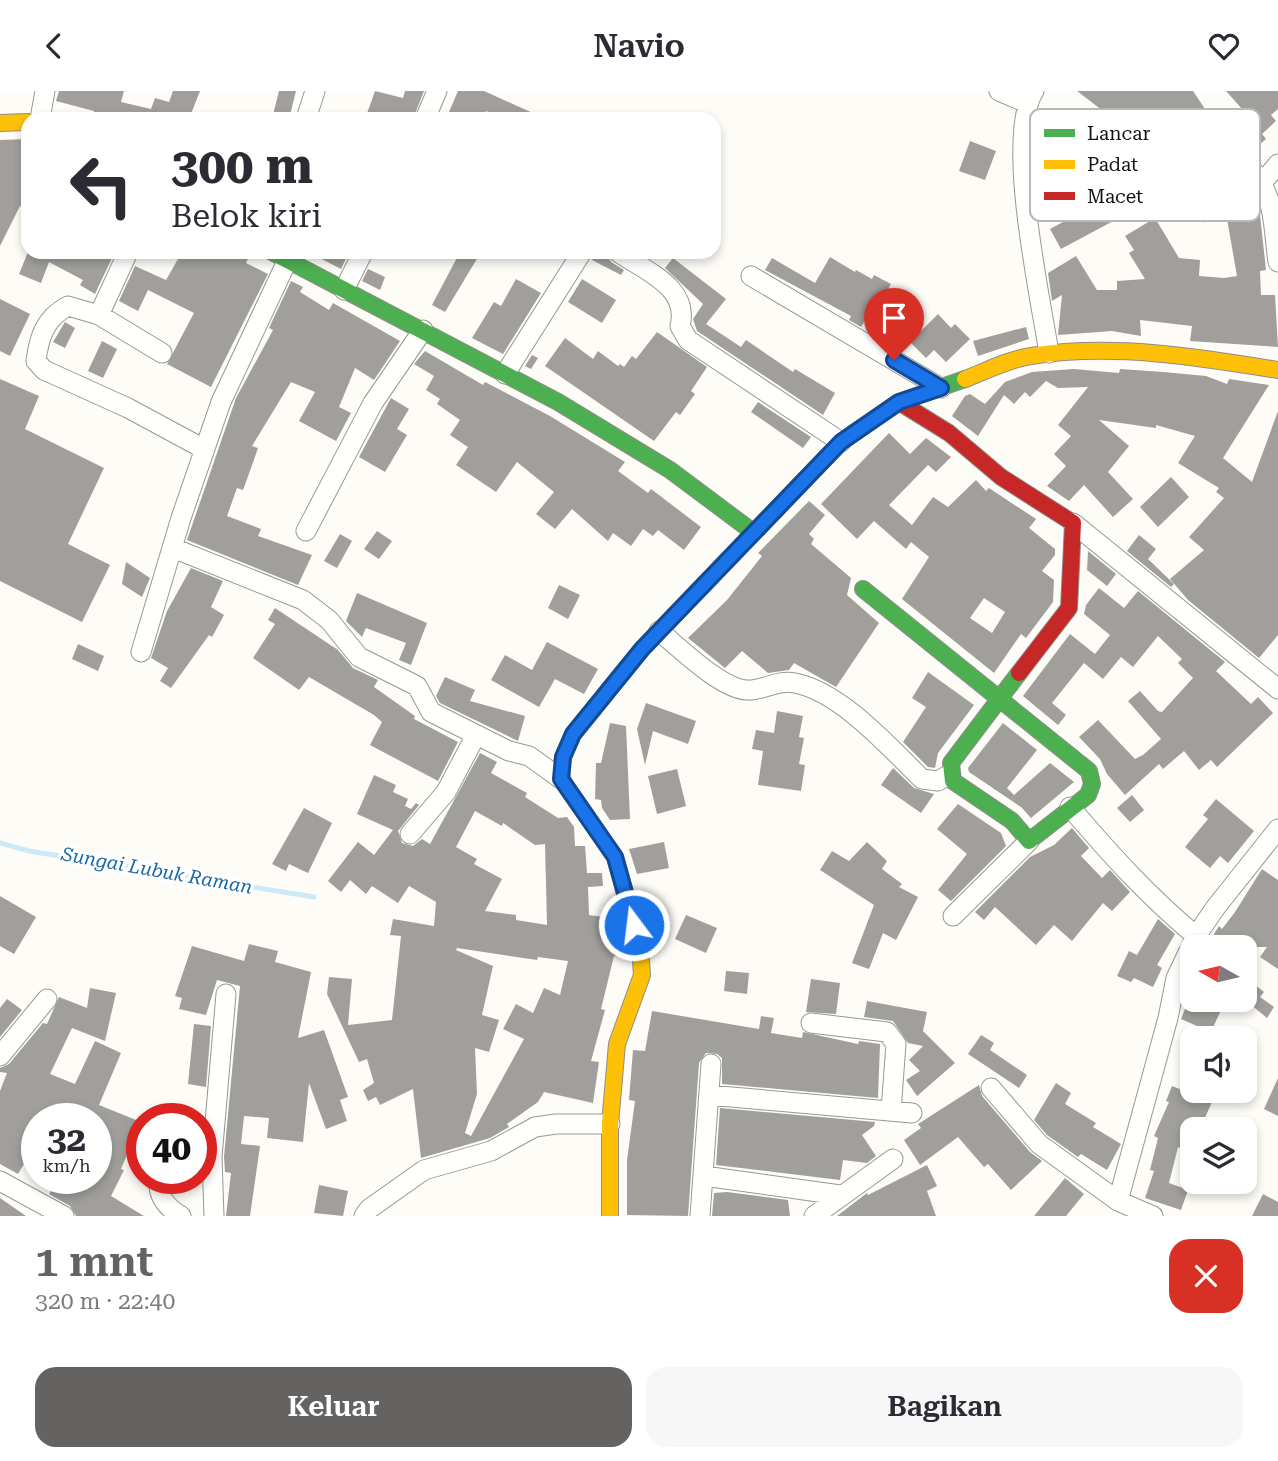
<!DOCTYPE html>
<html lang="id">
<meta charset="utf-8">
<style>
:root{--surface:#fff;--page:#f7f7f7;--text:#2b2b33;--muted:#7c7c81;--accent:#646362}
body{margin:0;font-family:"Roboto Serif",serif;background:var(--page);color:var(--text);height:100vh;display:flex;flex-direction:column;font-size:26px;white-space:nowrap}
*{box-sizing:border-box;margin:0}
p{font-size:23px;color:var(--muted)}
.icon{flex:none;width:38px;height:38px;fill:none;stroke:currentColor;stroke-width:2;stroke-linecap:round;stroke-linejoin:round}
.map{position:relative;height:1125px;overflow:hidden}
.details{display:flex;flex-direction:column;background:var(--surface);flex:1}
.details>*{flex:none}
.hud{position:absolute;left:21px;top:21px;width:700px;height:147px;border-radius:21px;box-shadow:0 4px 10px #0003;background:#fff;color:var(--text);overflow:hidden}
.needle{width:46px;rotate:278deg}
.controls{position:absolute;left:1180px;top:844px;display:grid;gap:14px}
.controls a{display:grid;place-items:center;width:77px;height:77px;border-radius:14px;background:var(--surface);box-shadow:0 4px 10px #0003;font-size:35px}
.speed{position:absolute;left:21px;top:1012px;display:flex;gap:14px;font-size:35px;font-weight:700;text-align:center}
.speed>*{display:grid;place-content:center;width:91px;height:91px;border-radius:50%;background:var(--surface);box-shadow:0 4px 10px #0003;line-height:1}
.speed small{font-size:18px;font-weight:400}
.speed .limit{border:10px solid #d22;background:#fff;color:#111}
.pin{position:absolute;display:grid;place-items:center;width:60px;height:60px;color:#fff;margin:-72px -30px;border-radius:50% 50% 50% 0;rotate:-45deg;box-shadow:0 0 7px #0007}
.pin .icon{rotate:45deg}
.me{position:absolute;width:77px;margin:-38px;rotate:345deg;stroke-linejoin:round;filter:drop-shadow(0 0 5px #0008)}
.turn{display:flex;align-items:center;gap:24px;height:147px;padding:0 35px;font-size:32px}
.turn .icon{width:91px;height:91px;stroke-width:2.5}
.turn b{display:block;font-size:49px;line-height:60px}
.round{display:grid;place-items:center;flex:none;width:74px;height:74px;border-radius:21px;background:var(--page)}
.headline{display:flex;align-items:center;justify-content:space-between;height:119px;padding:0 35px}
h1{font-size:42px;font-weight:600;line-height:52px;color:var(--accent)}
.primary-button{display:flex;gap:14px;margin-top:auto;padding:14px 35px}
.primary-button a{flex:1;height:80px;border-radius:21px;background:var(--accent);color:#fff;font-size:28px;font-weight:600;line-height:80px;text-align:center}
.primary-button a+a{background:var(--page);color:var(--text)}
header{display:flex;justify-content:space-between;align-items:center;height:91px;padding:0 35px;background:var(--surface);font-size:32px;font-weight:600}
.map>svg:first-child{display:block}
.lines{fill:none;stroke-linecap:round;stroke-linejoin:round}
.stream{stroke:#cde8f7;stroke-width:5}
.building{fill:#a19f9c;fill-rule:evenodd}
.street-casing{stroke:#979795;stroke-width:21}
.fast-casing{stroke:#8e8d8b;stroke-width:18}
.slow-casing{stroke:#8e8d8b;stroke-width:18}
.jam-casing{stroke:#8e8d8b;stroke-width:18}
.street{stroke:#fffffe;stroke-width:19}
.fast{stroke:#4caf50;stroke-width:16}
.slow{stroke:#ffc107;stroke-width:16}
.jam{stroke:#c62828;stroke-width:16}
.route-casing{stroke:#114b97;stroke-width:18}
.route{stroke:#1a73e8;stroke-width:12}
.labels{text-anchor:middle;stroke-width:7;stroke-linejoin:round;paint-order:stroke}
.water-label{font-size:19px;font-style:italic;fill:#1768a6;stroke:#fff}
.key{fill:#fff;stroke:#b8b8b8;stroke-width:2}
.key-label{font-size:19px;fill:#111}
</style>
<header><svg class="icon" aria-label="back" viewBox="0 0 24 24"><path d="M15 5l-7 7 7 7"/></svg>Navio<svg class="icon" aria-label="heart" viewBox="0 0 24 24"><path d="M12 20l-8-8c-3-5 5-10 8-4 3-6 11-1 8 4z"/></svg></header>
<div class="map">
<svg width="1278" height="1125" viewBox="0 0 1278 1125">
<rect width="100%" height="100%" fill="#fdfcf7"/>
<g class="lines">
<path class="stream" d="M0,752L29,760L314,806"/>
</g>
<path class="building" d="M59,0H124L121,11L151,18L155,7L169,11L173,0H200L189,28H106L94,24V20L56,10Z
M279,0H296L289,28H272Z
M375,0L403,7L405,0H424L413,28H365Z
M458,0H484L546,28H504L486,20L482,28H446Z
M1077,0H1193L1219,39L1243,19L1226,0H1278V18L1271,24L1276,30L1262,43L1266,48L1252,60L1241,48L1227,59L1219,60L1173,88L1168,98L1170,104L1145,125L1133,112L1113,123L1117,128L1061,158L1050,138L1087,118L1070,88L1058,95L1035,60V54L1042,49L1036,40L1037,33L1056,20L1076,52L1111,26Z
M28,48V119L20,115L0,155V49Z
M970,50L996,60L985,89L959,80Z
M1209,95L1205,132L1189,107Z
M1260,124L1266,179L1260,180L1261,204H1275L1278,256L1190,250L1192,235L1140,229L1141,245L1112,240L1058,244L1062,204L1052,210L1048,182L1076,165L1097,199H1117V190L1145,188L1129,162L1134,159L1125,145L1155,127L1179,167L1200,169L1199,185L1224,187L1237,185L1227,128Z
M28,161H103L112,167L95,203L80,194L83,189L49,171L41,192L19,183Z
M182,161H251L246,172L268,183L211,296L167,273L194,222L148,199L138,220L119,210L135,175L166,189Z
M308,161H349L341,178Z
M460,161H481L445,221L432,214Z
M594,161L606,162L611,171L624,179L621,184L592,169Z
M830,166L855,181L856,179L872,188L874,184L891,193L881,210L912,241L898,255L868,224L861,236L849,229L851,225L765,179L772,167L815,192Z
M673,167L726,208L706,233L741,256L746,249L793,281L795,278L835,302L823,324L697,240L693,228L703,213L665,177Z
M368,178L385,186L380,199L362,190Z
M516,188L541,202L503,263L472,247L494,211L501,215Z
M582,188L616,209L602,232L568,211Z
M291,190L303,196L300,201L329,219L333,212L400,250L374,289L355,277L339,316L351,322L336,350L299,330L315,301L291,291L252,355L258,357L251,377L243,399L237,397L227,425L261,438L258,445L312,464L298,494L187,449L236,307L273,239L269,237Z
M0,208L30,223L10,265L0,260Z
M938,223L951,237L955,233L970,248L946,271L934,259L926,267L910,251Z
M65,231L75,237L65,257L53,251Z
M1026,236L1029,248L978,265L973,250Z
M657,241L707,276L691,300L695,303L680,324L676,321L654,350L545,275L565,247L593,268L598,260L618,275L620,273L624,276L632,265L636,268Z
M102,250L117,258L103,287L88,280Z
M425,260L483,294L485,291L550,325L625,371L618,380L648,402L651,398L701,436L684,459L658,439L653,445L643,438L631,455L613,442L608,450L572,418L555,438L536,423L554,401L517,371L496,401L456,374L468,356L450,344L460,329L437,313L440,308L426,299L434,285L414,273Z
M532,264L538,267L531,278L525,275Z
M1074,278L1119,282L1120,278L1163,281L1206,285L1227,293L1229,288L1269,294L1223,367L1252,391L1278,320V544L1259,567L1188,509L1170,488L1204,459L1189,446L1224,407L1216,401L1219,397L1178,372L1195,345L1156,334V337L1099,329L1129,355L1108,381L1133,408L1113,426L1084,394L1069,410L1047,395L1066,375L1054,363L1071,345L1058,334L1088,296L1058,297L1046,290L1030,306L1025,301L1014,313L1004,304L978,345L952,325L965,305L970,303L985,313L1005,291L1032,281Z
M0,288L39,305L25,338L104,377L68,453L110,474L82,531L0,490Z
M391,307L409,318L397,338L407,344L385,381L359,366Z
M758,311L811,346L803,357L751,321Z
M889,342L910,363L926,347L951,366L936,381L928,374L889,414L912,434L933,406L948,416L976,389L986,400L989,397L1036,428L1029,437L1055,458V464L1042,480L1054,489L1053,511L1026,547L1021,543L994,582L902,508L929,466L911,451L906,458L874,430L857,448L821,413ZM984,507L1005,521L992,542L970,527Z
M1171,386L1189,406L1158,436L1140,416Z
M809,410L825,424L809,443L814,448L811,453L851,487L847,504L879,532L836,596L794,572L789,579L768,582L742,560L725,577L688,547L727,509L762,465L758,462Z
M377,440L392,450L379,468L364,458Z
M340,443L352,450L337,477L324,470Z
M1139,444L1156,458L1148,468L1174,493L1171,496L1127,460Z
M1088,460L1116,483L1107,495L1087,479Z
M126,471L150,487L142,506L122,493Z
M191,477L223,490L211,516L224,524L212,546L209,544L171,597L160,590L168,577L151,567L167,520Z
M559,494L580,504L568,528L548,517Z
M1099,497L1124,517L1138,500L1225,571L1216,580L1251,613L1258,606L1273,622L1217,676L1211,669L1199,679L1184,660L1163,678L1159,673L1125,704L1107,683L1100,668L1079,646L1098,629L1135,668L1143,664L1161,648L1128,610L1140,600L1158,620L1162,621L1193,587L1178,572L1182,568L1158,545L1133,576L1121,566L1103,588L1084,572L1052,612L1066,624L1058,634L1023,605L1070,543L1095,563L1110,544L1084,523L1086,514Z
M357,502L427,532L411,574L399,569L406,552L366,537L362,546L346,530Z
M275,517L338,559L353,577L378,589L374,596L415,625L414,628L458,651L438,690L370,654L382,631L374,624L309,586L299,599L253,567L275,533L268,529Z
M547,551L598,578L584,603L555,588L539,616L491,589L505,564L532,579Z
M78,553L104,565L98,580L72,568Z
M928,581L974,614L938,662L935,677L928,676L903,651L926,616L912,607Z
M445,586L475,599L470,610L525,625L518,650L440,612L436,605Z
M646,612L696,630L688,653L653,640L645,674L637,638Z
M777,620L803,625L799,646L804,647L799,673L805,674L801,700L758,694L763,660L752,658L756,639L774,642Z
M610,632L626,635L630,728L610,729L602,717L601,709L595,708L596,672H601Z
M1003,632L1037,659L1007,697L1014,704L1050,672L1074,691L1031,727L1021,716L969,681L968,677Z
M480,662L497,671L491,682L527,702L525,706L558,727L567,726L574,736L575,755H585L587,782H602L603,795L588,796L589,824L604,826L602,845L621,850L624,861L622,867L614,865L601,918L605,919L591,970L599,971L593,1012L544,1001L538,1011L507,1033L509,1036L490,1047L421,1067L413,998L380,1014L376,1006L368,1010L363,999L374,992L367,968L359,971L327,903L329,886L352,888L348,934L392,929L401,845L390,844L393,828L434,835L436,811L409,795L398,812L372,795L366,803L350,789L341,801L328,790L358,751L374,764L393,739L357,723L374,684L396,694L393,701L408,708L405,715L411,718L416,712L419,714L398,740L402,752L413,755L422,748L430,753ZM475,720L502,735L503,732L535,754L545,753L547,834L516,829V824L485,820L502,788L474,773L477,768L456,756ZM457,857L537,869L538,866L568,870L560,904L544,897L533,922L516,913L503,938L524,948L471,1045L465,1042L477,1003L475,957L489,961L499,929L482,924L493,875L456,859Z
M893,677L914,697L934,703L921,722L881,694Z
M677,678L686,715L657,723L648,685Z
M1132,704L1144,719L1130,731L1117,717Z
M1216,708L1254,740L1228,772L1220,765L1210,777L1185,756L1208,728L1203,724Z
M958,713L1001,742L1006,755L951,810L938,799L967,763L937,738Z
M304,717L332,732L308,782L289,773L286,780L272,773Z
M1072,737L1089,757L1081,765L1102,787L1110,779L1130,801L1112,820L1103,812L1072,850L1054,834L1036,854L995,816L984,829L975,821L1030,766L1054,754Z
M664,751L669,777L637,783L629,758Z
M867,751L887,770L882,778L902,793L899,796L918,806L896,849L883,842L869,878L852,872L874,814L820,779L832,760L849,770Z
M1262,778L1278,789V878L1260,866L1267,856H1206L1219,835L1222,838L1235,821Z
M0,805L36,826L14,863L0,855Z
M686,824L717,837L706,862L675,848Z
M1158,828L1175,843L1157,874L1162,877L1153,896L1134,887L1131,891L1117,885L1129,860L1137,864Z
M249,853L278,860L275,871L311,881L298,947L324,939L348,1006L340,1009L347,1030L326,1038L309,992L303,1051L267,1047L269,1027L244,1025L241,1053L260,1055L250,1125H226L231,1082L225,1081L224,1066L240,895L217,889L206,924L179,918L182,907L175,905L192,855L244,870Z
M726,880L749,882L747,903L724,900Z
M1244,885L1264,901L1260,906L1274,916L1267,927L1244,908Z
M811,888L840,892L836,923L806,921Z
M90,897L116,902L105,950L72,937L50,983L75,993L95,950L121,962L99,1014L141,1031L121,1078L124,1079L111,1105L144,1125H76L70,1115L49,1103L60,1087H96V1027H37V1051L18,1083L0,1073V1000L7,982L0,981V977L9,973L43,932L47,933L59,906L87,917Z
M7,908L22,919L0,946V917Z
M1189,908H1226L1211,941L1181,928Z
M867,910L927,921L923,940L955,972L917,1005L906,989L920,980L909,969L923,955L908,952L893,930L864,926Z
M652,920L759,938L761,925L774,927L771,942L802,947L803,941L858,953L859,950L880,953L878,1007L722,993V967L717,963L706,962L699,972L688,1125L627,1124V1069L635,1010L629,1009L633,959L645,960Z
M194,933L211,935L206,996L188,993Z
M981,944L994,952L990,959L1027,984L1019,997L968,963Z
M1278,987V1025L1264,1018Z
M1056,992L1071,1002L1065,1013L1096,1032L1093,1036L1121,1053L1107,1079L1081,1063L1078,1066L1047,1044L1034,1029Z
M979,994L982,1005L1030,1061L1042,1070L1011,1099L988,1073L984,1076L958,1046L920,1074L904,1049L921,1037L918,1033Z
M1172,995L1212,1011L1200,1038H1192L1189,1061L1178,1056L1169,1092L1188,1099L1181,1119L1145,1107L1154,1080L1150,1079L1158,1047L1154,1045L1169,1011L1166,1010Z
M720,1017L875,1031L874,1035L862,1044L876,1065L867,1072L843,1069L840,1089L716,1074Z
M927,1074L937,1095L927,1100L936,1125H837L867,1102L868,1104Z
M1065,1087L1084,1103L1066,1125H1034Z
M319,1094L348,1100L343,1125L314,1122Z
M727,1101L788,1109L790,1125H712L714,1102Z
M1263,1103L1278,1111V1125H1252Z
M0,1107L26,1125H0Z"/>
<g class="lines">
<g class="street-casing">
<path id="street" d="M999,0L1027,12
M1034,0C1005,46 1040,204 1049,262
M40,28L45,0
M306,28L315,0
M425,28L437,0
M1263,91L1278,73
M1180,98L1225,71L1247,73C1277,106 1272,130 1278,171
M618,161C645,180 690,196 680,235L688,249L841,351
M751,185L941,297
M344,199L363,161
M99,224L128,161
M162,262L99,224L68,215C45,227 39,246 36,270L44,279L128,317L204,358
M505,283L582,161
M1073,432L1278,598
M306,440L373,312L423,239
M173,457L303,509L329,529L359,566L417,595L431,621L509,660L529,665L561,688
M659,540C680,557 721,598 747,599C763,600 778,588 795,592C841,601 889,656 922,688L938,690L950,683
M141,561L181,427L221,311L288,168
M1070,716C1110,763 1149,806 1196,845
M410,743L446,701L476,644
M953,825L1029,750
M811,932L887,941L896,953L891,1020
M0,965L47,908
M991,997L1039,1053L1118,1110L1153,1125
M709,1004L912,1022
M704,1085L840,1104
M159,1087C157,1105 166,1116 181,1125
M0,1090L64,1125
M1118,1110L1168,927L1176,887L1196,845L1216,816L1278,738
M214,1125L212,1066L226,903
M364,1125L369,1118L424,1079L491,1060L535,1036L556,1033H610
M700,1125L711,973
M814,1125L893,1068"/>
</g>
<g class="fast-casing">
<path id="fast" d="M272,161L558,311L670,379L753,441
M863,498L1089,680L1092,693L1088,704L1029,750L1012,730L953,690L951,672L1019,582
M597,740L561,688L563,666L573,643L642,558L841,351L899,311L965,288"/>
</g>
<g class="slow-casing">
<path id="slow" d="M0,32L28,31
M965,288C986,280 1009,268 1031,265C1112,252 1198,266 1278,279
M597,740L615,766L640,856L642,884L617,953L610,1033V1125"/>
</g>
<g class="jam-casing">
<path id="jam" d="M899,311L949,342L1001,386L1073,432L1069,517L1019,582"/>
</g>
<use href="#street" class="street"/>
<use href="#fast" class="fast"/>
<use href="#slow" class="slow"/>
<use href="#jam" class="jam"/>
</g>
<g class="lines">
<g class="route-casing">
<path id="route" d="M634,834L615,766L561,688L563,666L573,643L642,558L841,351L899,311L941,297L894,269"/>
</g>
<use href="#route" class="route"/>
</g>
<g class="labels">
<g class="water-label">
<text transform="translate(157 779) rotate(10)" y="7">Sungai Lubuk Raman</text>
</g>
</g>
<rect x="1030" y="18" width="230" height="112" rx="10" class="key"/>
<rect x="1044" y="38" width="31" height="8" fill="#4caf50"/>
<rect x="1044" y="69" width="31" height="9" fill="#ffc107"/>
<rect x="1044" y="101" width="31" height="8" fill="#c62828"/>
<g class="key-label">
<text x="1087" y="49">Lancar</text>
<text x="1087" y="80">Padat</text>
<text x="1087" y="112">Macet</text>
</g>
</svg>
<div class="controls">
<a><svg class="needle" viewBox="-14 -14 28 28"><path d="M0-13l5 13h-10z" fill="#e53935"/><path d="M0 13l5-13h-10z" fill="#7c7c81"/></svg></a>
<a><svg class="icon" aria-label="sound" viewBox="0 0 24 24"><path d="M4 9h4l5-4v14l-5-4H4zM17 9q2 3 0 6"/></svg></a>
<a><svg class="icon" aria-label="layers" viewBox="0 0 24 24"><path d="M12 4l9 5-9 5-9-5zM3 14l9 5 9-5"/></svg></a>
</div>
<div class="speed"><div>32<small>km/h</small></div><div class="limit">40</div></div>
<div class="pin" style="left:894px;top:269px;background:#d93025"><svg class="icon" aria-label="arrive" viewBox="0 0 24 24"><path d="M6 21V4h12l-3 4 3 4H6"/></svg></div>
<svg class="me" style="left:634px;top:834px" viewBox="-20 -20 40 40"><circle r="17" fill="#1a73e8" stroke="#fff" stroke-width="3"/><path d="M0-11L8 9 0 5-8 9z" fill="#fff"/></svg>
<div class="hud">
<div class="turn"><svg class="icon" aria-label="left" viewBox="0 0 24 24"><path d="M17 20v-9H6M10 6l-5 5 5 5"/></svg><div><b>300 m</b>Belok kiri</div></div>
</div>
</div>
<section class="details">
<div class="headline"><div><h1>1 mnt</h1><p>320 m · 22:40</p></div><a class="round" style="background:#d93025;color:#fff"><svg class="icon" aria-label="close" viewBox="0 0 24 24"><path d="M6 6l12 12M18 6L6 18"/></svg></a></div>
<div class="primary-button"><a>Keluar</a><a>Bagikan</a></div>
</section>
